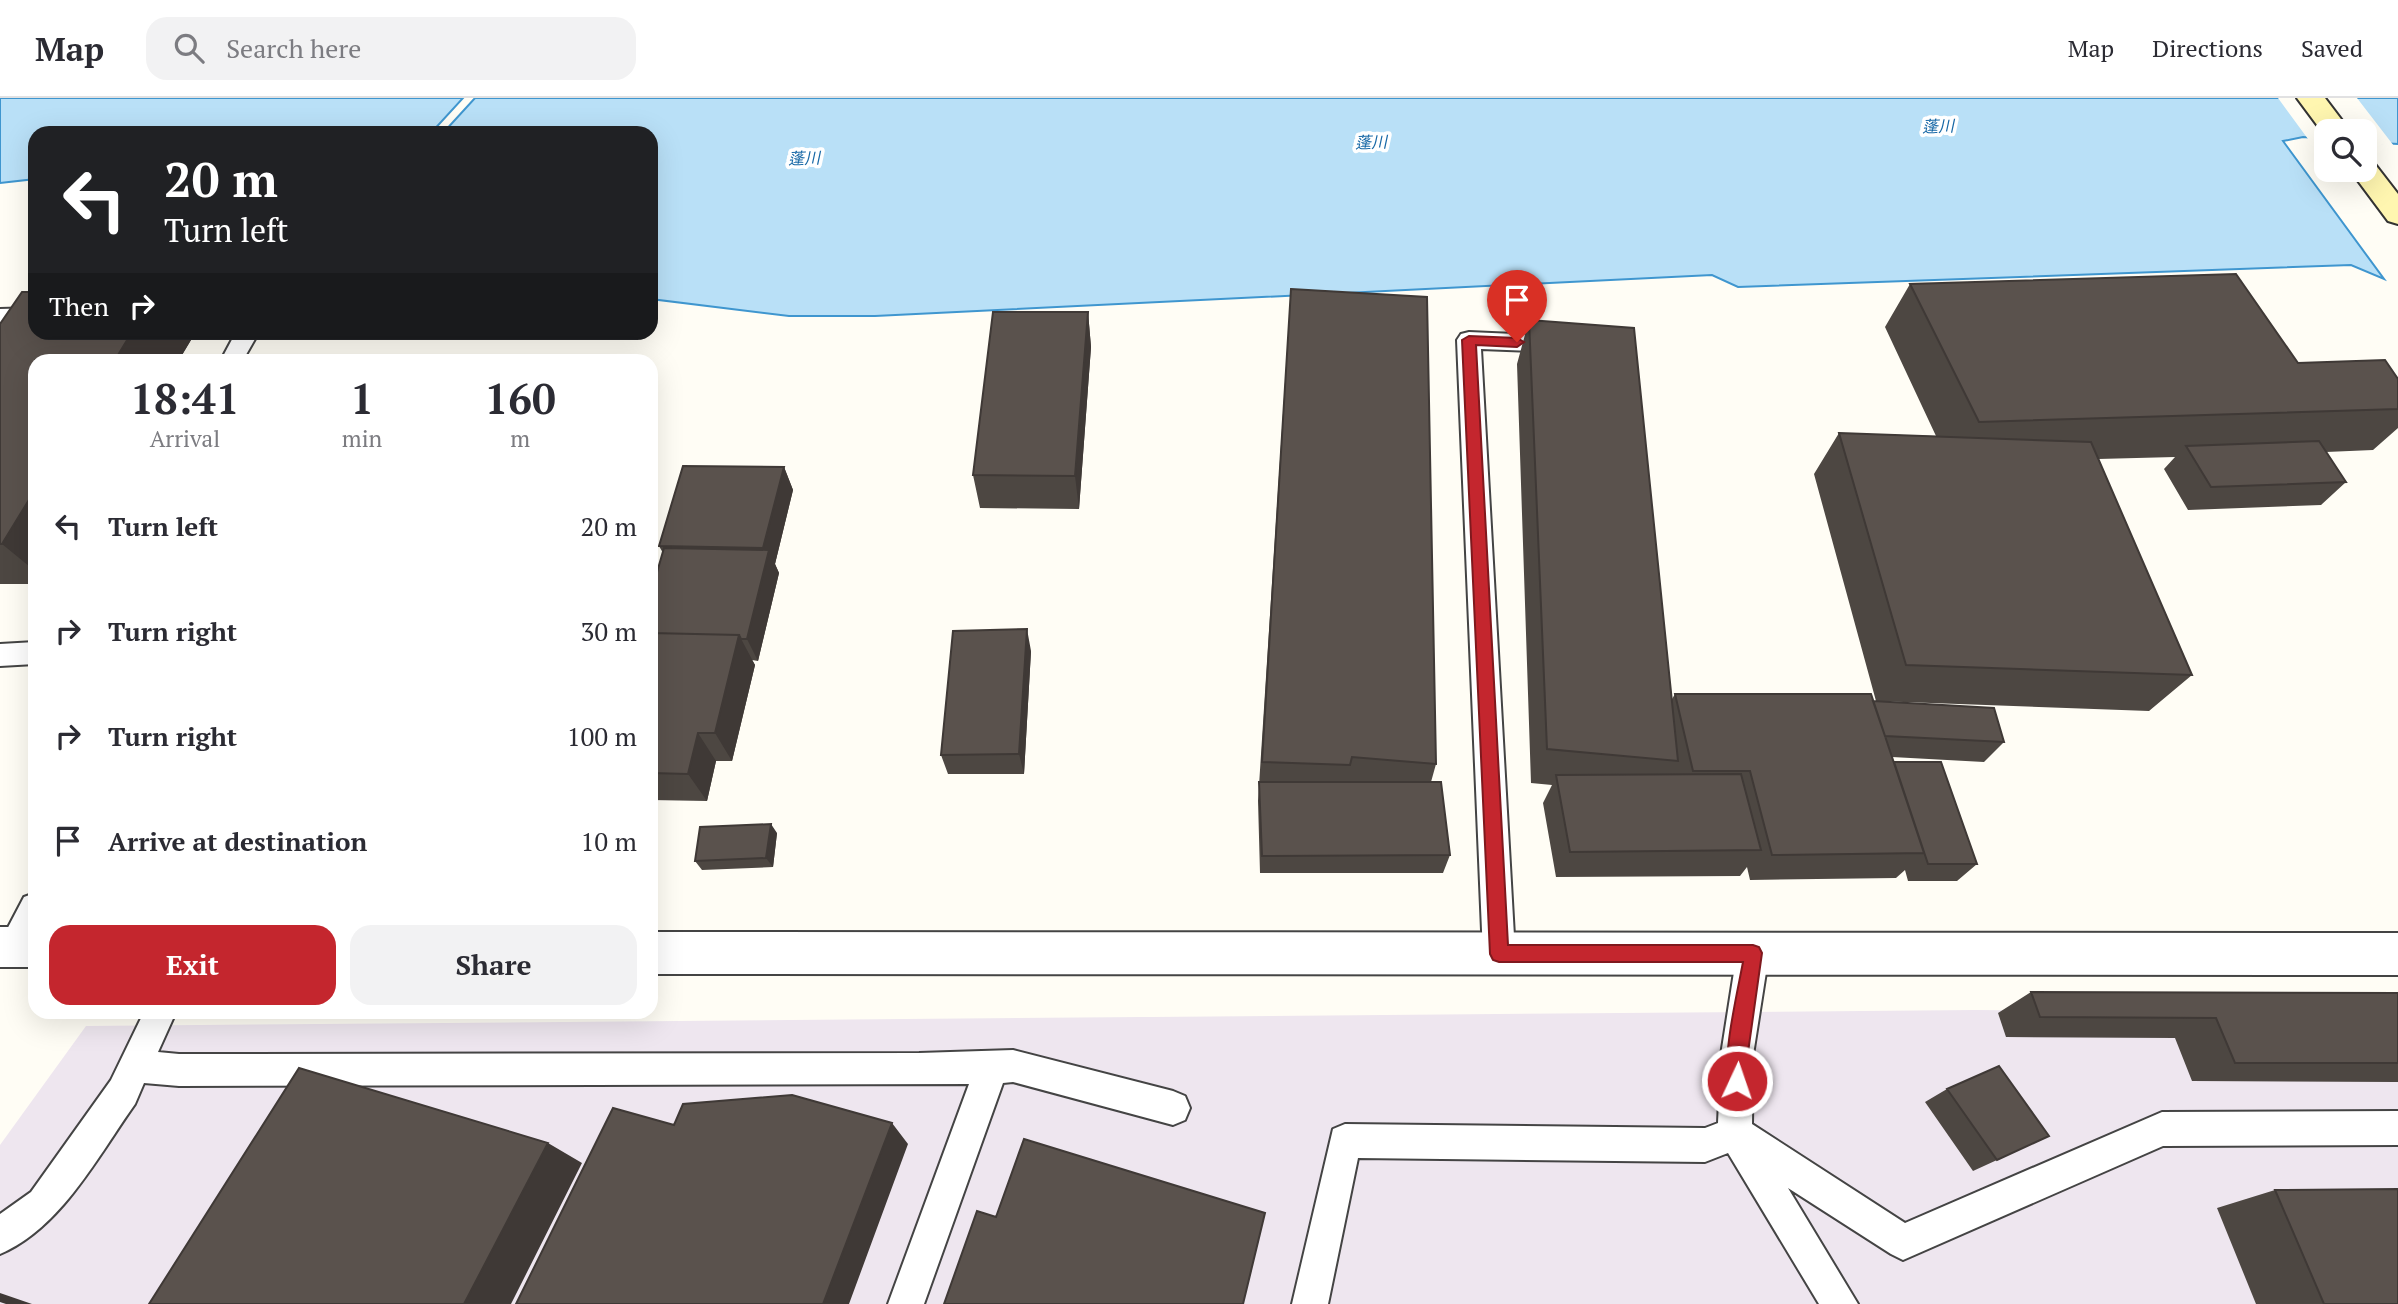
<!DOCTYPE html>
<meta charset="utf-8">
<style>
:root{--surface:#fff;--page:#f2f2f3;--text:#2b2b33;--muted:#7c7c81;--line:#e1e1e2;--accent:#c4262e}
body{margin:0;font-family:"PT Serif","Noto Sans JP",serif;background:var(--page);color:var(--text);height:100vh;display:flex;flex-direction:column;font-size:26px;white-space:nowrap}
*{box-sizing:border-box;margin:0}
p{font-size:23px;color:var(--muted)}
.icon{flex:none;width:38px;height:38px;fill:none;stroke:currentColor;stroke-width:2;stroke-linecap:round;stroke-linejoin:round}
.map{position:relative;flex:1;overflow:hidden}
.details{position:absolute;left:28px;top:256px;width:630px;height:665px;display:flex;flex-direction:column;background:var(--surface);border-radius:21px;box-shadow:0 7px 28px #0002}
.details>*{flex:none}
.banner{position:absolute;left:28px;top:28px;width:630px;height:214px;border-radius:21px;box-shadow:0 7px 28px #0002;background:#202124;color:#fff;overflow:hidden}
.buttons{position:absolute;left:2314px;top:21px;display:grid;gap:14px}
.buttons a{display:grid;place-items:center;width:63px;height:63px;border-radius:14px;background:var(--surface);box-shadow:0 7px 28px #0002;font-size:35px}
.pin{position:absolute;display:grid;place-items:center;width:60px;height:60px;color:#fff;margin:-72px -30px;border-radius:50% 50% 50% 0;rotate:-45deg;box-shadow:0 0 7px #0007}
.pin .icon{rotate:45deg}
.me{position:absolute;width:77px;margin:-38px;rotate:3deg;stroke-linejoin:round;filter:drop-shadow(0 0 5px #0008)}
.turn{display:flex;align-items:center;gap:24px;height:147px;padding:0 21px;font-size:32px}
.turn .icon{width:91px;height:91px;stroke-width:2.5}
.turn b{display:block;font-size:49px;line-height:60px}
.then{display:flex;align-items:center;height:66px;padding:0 21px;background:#0003;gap:14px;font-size:26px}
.eta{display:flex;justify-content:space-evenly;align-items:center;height:119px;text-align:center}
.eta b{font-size:42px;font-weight:700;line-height:49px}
.cta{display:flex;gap:14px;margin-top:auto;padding:14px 21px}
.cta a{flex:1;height:80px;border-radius:21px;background:var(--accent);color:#fff;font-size:28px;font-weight:700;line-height:80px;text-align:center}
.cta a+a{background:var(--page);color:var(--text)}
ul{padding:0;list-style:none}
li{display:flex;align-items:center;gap:21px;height:105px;padding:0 21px}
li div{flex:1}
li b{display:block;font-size:26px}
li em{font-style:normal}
header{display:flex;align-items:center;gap:42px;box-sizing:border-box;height:98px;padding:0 35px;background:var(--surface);border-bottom:2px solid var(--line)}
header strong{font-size:33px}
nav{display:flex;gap:38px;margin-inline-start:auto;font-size:24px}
.search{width:490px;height:63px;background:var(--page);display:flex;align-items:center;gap:18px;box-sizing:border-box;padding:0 24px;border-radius:21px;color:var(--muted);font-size:26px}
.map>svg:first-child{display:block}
.industrial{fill:#eee6ef}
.water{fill:#b9e0f7;stroke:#3f96cf;stroke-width:2}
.pier{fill:#fffdf5}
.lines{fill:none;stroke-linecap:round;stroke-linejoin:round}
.service-casing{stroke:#444;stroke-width:4}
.tertiary-casing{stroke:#444;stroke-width:4}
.secondary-casing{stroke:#333;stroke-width:4}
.service{fill:#fff;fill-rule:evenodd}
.tertiary{fill:#fff;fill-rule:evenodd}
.secondary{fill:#fff6b0;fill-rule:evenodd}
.wall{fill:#4d4742}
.shaded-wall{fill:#3f3936}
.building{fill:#5a524d;stroke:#3f3936;stroke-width:2}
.route{fill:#c4262e;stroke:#7f191e;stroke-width:2}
.labels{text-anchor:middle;stroke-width:7;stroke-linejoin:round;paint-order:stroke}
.far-water-label{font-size:16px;font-style:italic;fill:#1768a6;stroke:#fff}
</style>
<header>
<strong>Map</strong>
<div class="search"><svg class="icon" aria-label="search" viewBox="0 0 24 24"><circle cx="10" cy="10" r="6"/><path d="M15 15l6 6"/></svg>Search here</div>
<nav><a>Map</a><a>Directions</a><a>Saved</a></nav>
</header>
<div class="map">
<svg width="2398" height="1206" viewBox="0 0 2398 1206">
<rect width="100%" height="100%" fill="#fffdf5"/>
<path class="industrial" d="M1975,912L2398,915V1206H0V1047L86,928Z"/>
<path class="water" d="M0,0H463L431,35H35V81L0,85Z
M475,0H2398V46L2364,44V33H2326V41L2303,39L2283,43L2384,181L2351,167L1738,189L1712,177L875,218H789L651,201V35H443Z"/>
<path class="pier" d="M2278,0H2357L2394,48L2364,45V33H2326V42L2308,41Z"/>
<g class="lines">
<g class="service-casing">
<path id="service" d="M35,210V226L0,227V211Z
M236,234H259L243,262H221Z
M1469,234L1559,238L1567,240L1571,246L1567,252L1559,254L1481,251L1515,856L1510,867L1499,871L1488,867L1483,856L1457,242L1461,236Z
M35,544V566L0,568V546Z
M35,795V840L25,859L14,864L3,859L0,845L3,839L24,799Z
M1753,840L1764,844L1769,855L1753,957L1752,1026L1905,1125L2162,1014L2398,1013V1047L2163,1048L1903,1162L1891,1156L1788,1090L1858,1206H1819L1728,1055L1705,1064L1358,1060L1328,1206H1292L1333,1031L1345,1026L1705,1030L1718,1025L1721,957L1737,855L1742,844Z
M144,914H176L158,954L179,956L919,955L1013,952L1173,993L1185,998L1190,1010L1185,1022L1173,1027L1013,984L1003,985L924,1206H888L969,986L179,988L144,985L135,1006C98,1058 61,1130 0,1156V1116L31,1094L111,982Z"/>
</g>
<g class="tertiary-casing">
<path id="tertiary" d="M0,829H35V869H0Z
M651,834L2398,835V877L651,876Z"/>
</g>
<g class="secondary-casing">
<path id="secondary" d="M2297,0H2325L2350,33H2326V39Z
M2364,62L2374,65L2398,96V126L2388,123L2350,72H2364Z"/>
</g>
<use href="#service" class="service"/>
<use href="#tertiary" class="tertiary"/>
<use href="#secondary" class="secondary"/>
</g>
<path class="wall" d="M1910,186L2298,265L2398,281V330L2373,352L2326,354L2346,384L2321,407L2188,412L2164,371L2175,359L2098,361L2192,577L2149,613L1876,603L1814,376L1839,335L1936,338L1885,229Z
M1291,191L1436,666L1431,684L1450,757L1443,775H1260L1258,703Z
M1088,214L1091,249L1079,411L980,410L973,377Z
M1529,222L1672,601L1675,596L1873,603L2004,644L1984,664L1892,659L1893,665L1977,766L1957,783H1908L1905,772L1896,780L1750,782L1747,769L1740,778L1556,779L1543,705L1552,687L1531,685L1517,266Z
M0,226L194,237L179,262H35V486H0Z
M784,369L793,392L775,466L779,475L758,563L752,562L755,567L732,663H716L707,703L651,702V495L663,455L659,448Z
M1031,553L1024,676H948L941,657Z
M777,735L773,769L702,772L695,763Z
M2031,894L2398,895V984L2192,983L2175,940L2006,939L1998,915Z
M1947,991L1997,1062L1973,1073L1925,1004Z
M2275,1092L2398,1206H2256L2217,1110Z"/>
<path class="shaded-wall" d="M1088,214L1091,249L1079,411L1075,378Z
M132,234H191L194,237L179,262H115Z
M784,369L793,392L775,466L779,475L758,563L747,541L767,459L763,450Z
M35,392V473L2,446Z
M1027,531L1031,553L1024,676L1019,656Z
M739,537L755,567L732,663L715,635Z
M698,635L716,663L707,703L688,676Z
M771,726L777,735L773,769L766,760Z
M892,1025L908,1046L849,1206H823Z
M548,1045L582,1065L511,1206H464Z
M0,1195L32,1206H6L0,1204Z"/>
<path class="building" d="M2236,176L2298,265L2385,262L2398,281V311L1979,324L1910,186Z
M1291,191L1427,199L1436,666L1352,659L1350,667L1262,664Z
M22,194H35V234H132L115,262H35V392L2,446H0V226Z
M993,214H1088L1075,378L973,377Z
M1529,222L1634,230L1678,663L1547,651Z
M1839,335L2091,344L2192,577L1906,567Z
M2319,343L2346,384L2211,389L2186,348Z
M683,368L784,369L763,450L659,448Z
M664,450L769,452L747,541H741L739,537L651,535V495Z
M1027,531L1019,656L941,657L953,533Z
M651,535L739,537L715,635H698L688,676L651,675Z
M1675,596H1871L1924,755L1772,757L1750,673H1693Z
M1873,603L1994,610L2004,644L1885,638Z
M1894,664H1941L1977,766H1928Z
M1741,676L1761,752L1570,754L1556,677Z
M1259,684H1441L1450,757L1262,758Z
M771,726L766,760L695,763L700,729Z
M2031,894L2398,895V965H2235L2216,920L2040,919Z
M1999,968L2049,1038L1997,1062L1947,991Z
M299,970L548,1045L464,1206H149Z
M792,997L892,1025L823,1206H516L613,1010L674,1027L683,1006Z
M1024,1041L1265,1115L1243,1206H944L977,1113L996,1119Z
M2398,1091V1206H2324L2275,1092Z"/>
<path class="route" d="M1469,238L1517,240L1524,244L1517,249L1476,247L1508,847H1753L1759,849L1762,855L1743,990L1737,992L1730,990C1720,966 1738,892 1743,864H1499L1493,862L1490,856L1462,242Z"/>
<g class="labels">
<g class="far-water-label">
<text transform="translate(1938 28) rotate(-2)" y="6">蓬川</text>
<text transform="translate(1371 44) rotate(-2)" y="6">蓬川</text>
<text transform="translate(804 60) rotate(-2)" y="6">蓬川</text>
</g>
</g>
</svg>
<div class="buttons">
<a><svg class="icon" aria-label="search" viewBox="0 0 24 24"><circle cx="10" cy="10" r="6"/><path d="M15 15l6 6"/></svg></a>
</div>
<div class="pin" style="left:1517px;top:244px;background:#d93025"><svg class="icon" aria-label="arrive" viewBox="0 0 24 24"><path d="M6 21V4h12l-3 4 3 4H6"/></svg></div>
<svg class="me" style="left:1737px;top:983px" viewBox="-20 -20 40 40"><circle r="17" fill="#c4262e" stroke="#fff" stroke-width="3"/><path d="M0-11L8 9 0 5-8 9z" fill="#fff"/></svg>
<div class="banner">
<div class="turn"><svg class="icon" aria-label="left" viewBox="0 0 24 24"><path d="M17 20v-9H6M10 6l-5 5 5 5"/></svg><div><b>20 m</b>Turn left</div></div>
<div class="then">Then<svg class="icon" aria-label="right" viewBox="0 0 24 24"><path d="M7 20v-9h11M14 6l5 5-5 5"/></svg></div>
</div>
<section class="details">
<div class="eta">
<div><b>18:41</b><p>Arrival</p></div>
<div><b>1</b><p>min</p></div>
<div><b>160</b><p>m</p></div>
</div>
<ul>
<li><svg class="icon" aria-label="left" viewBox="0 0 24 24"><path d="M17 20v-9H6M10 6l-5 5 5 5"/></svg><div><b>Turn left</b></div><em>20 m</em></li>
<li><svg class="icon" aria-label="right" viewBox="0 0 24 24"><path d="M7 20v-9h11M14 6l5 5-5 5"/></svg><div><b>Turn right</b></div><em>30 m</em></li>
<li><svg class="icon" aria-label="right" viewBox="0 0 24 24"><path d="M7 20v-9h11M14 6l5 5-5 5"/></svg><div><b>Turn right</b></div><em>100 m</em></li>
<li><svg class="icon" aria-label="arrive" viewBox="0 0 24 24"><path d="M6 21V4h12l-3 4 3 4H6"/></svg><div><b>Arrive at destination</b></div><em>10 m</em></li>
</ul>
<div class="cta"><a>Exit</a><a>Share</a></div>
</section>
</div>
